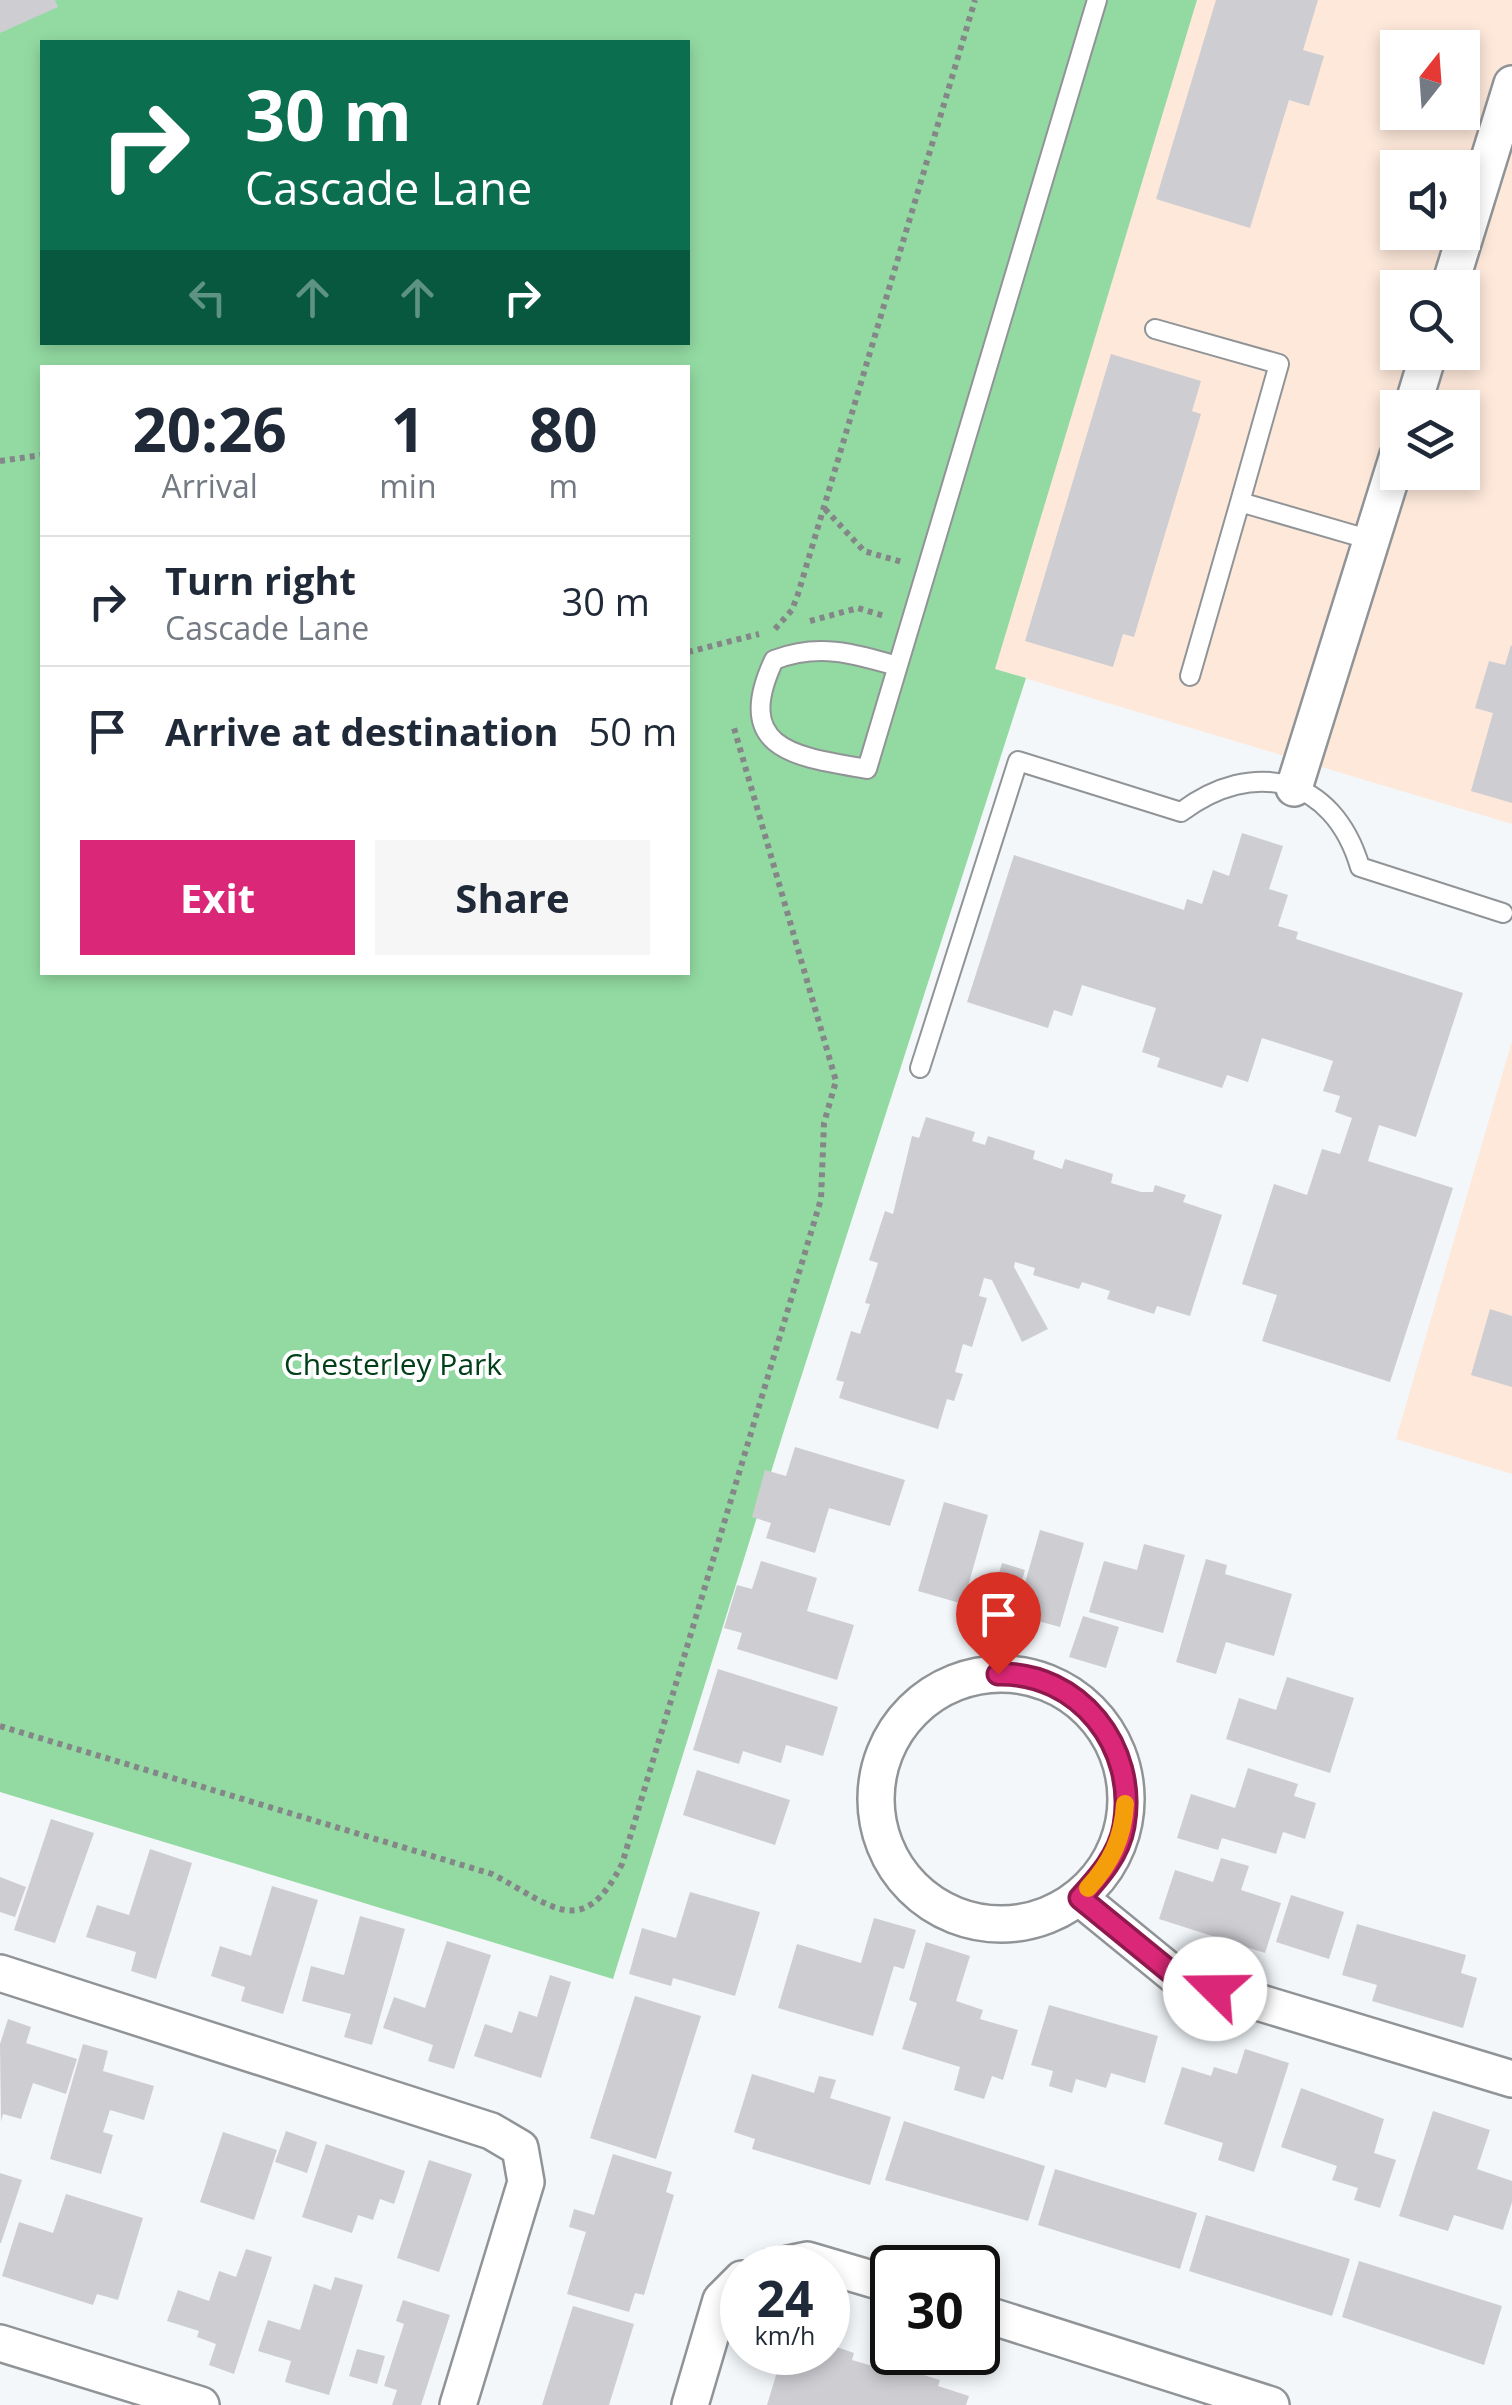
<!DOCTYPE html>
<style>
:root{--surface:#fff;--page:#f6f6f7;--text:#1f2937;--muted:#747a83;--line:#e0e1e3;--accent:#db2777}
body{margin:0;font-family:"Open Sans",sans-serif;background:var(--page);color:var(--text);height:100vh;display:flex;flex-direction:column;font-size:38px;white-space:nowrap}
*{box-sizing:border-box;margin:0}
p{font-size:32px;color:var(--muted)}
.icon{flex:none;width:55px;height:55px;fill:none;stroke:currentColor;stroke-width:2;stroke-linecap:round;stroke-linejoin:round}
.map{position:relative;flex:1;overflow:hidden}
.panel{position:absolute;left:40px;top:365px;width:650px;height:610px;display:flex;flex-direction:column;background:var(--surface);border-radius:0px;box-shadow:0 5px 15px #0003}
.panel>*{flex:none}
.banner{position:absolute;left:40px;top:40px;width:650px;height:305px;border-radius:0px;box-shadow:0 5px 15px #0003;background:#0b6e4f;color:#fff;overflow:hidden}
.needle{width:65px;rotate:17deg}
.fabs{position:absolute;left:1380px;top:30px;display:grid;gap:20px}
.fabs a{display:grid;place-items:center;width:100px;height:100px;border-radius:0px;background:var(--surface);box-shadow:0 5px 15px #0003;font-size:50px}
.speed{position:absolute;left:720px;top:2245px;display:flex;gap:20px;font-size:50px;font-weight:700;text-align:center}
.speed>*{display:grid;place-content:center;width:130px;height:130px;border-radius:50%;background:var(--surface);box-shadow:0 5px 15px #0003;line-height:1}
.speed small{font-size:25px;font-weight:400}
.speed .limit{border:5px solid #111;border-radius:15px;background:#fff;color:#111}
.pin{position:absolute;display:grid;place-items:center;width:85px;height:85px;color:#fff;margin:-102px -42px;border-radius:50% 50% 50% 0;rotate:-45deg;box-shadow:0 0 10px #0007}
.pin .icon{rotate:45deg}
.me{position:absolute;width:110px;margin:-55px;rotate:292deg;stroke-linejoin:round;filter:drop-shadow(0 0 8px #0008)}
.turn{display:flex;align-items:center;gap:35px;height:210px;padding:0 40px;font-size:45px}
.turn .icon{width:130px;height:130px;stroke-width:2.5}
.turn b{display:block;font-size:70px;line-height:85px}
.lanes{display:flex;align-items:center;height:95px;padding:0 40px;background:#0003;justify-content:center;gap:50px;direction:ltr}
.lanes .off{opacity:.35}
.eta{display:flex;justify-content:space-evenly;align-items:center;height:170px;text-align:center}
.eta b{font-size:60px;font-weight:700;line-height:70px}
.action{display:flex;gap:20px;margin-top:auto;padding:20px 40px}
.action a{flex:1;height:115px;border-radius:0px;background:var(--accent);color:#fff;font-size:40px;font-weight:700;line-height:115px;text-align:center}
.action a+a{background:var(--page);color:var(--text)}
ul{padding:0;list-style:none}
li{display:flex;align-items:center;gap:30px;height:130px;padding:0 40px;border-top:2px solid var(--line)}
li div{flex:1}
li b{display:block;font-size:38px}
li em{font-style:normal}
.map>svg:first-child{display:block}
.commercial{fill:#fde8da;fill-rule:evenodd}
.green{fill:#93daa2;fill-rule:evenodd}
.building{fill:#cecdd2}
.lines{fill:none;stroke-linecap:round;stroke-linejoin:round}
.lane-casing{stroke:#919497;stroke-width:22}
.street-casing{stroke:#919497;stroke-width:40}
.path{stroke:#848688;stroke-width:6;stroke-dasharray:5 5;stroke-linecap:butt}
.lane{stroke:#fff;stroke-width:18}
.street{stroke:#fff;stroke-width:35}
.route-casing{stroke:#8e194d;stroke-width:25}
.route{stroke:#db2777;stroke-width:18}
.slow{stroke:#f59e0b;stroke-width:18}
.labels{text-anchor:middle;stroke-width:8;stroke-linejoin:round;paint-order:stroke}
.park-label{font-size:30px;fill:#004019;stroke:#fff}
</style>
<div class="map">
<svg width="1512" height="2405" viewBox="0 0 1512 2405">
<rect width="100%" height="100%" fill="#f3f7fa"/>
<path class="commercial" d="M1197,0H1512V824L994,669ZM1398,48H1462V112H1398ZM1398,168H1462V232H1398ZM1398,288H1462V352H1398ZM1398,408H1462V472H1398Z
M1512,1041V1474L1396,1439Z"/>
<path class="green" d="M0,0H1197L995,669L1026,678L786,1424L613,1979L0,1792ZM42,42H688V342H42ZM42,368H688V972H42Z"/>
<path class="building" d="M0,0H55L58,7L0,33Z
M1216,0H1318L1303,50L1324,56L1309,106L1289,100L1250,228L1156,199Z
M1111,354L1201,381L1192,411L1201,414L1134,637L1123,634L1113,667L1025,641Z
M1511,645L1512,646V803L1471,791L1493,713L1475,708L1489,661L1505,665Z
M1242,833L1283,846L1269,889L1288,895L1278,926L1298,932L1296,939L1463,993L1416,1137L1379,1125L1368,1161L1453,1188L1390,1382L1262,1341L1277,1295L1242,1284L1274,1184L1307,1195L1322,1149L1340,1154L1352,1118L1335,1112L1340,1096L1323,1091L1333,1061L1262,1038L1248,1082L1227,1075L1222,1088L1157,1067L1160,1058L1142,1052L1156,1008L1082,985L1072,1016L1054,1010L1048,1028L967,1002L1014,855L1184,910L1187,899L1202,904L1213,870L1229,876Z
M926,1117L975,1132L972,1141L985,1145L988,1136L1035,1151L1033,1159L1062,1169L1065,1159L1113,1174L1111,1183L1141,1192H1153L1155,1185L1186,1195L1183,1202L1222,1215L1190,1316L1157,1306L1154,1314L1107,1299L1110,1291L1082,1282L1079,1289L1033,1275L1035,1268L1015,1262L1014,1267L1048,1329L1022,1342L992,1280L984,1278L979,1296L987,1298L972,1347L963,1344L955,1372L963,1374L954,1401L947,1399L938,1429L839,1398L844,1382L836,1380L851,1331L860,1334L870,1304L865,1303L878,1263L869,1260L885,1211L893,1214L912,1136L919,1138Z
M1490,1309L1512,1316V1387L1471,1375Z
M795,1447L905,1480L890,1526L829,1508L815,1553L766,1538L771,1523L752,1517L765,1470L786,1476Z
M944,1502L988,1515L963,1604L918,1591Z
M1040,1530L1084,1543L1060,1627L1016,1615Z
M1144,1544L1185,1555L1163,1633L1089,1612L1104,1561L1137,1570Z
M1206,1559L1227,1565L1225,1574L1292,1594L1274,1656L1226,1642L1216,1674L1176,1662Z
M761,1561L817,1578L807,1611L854,1625L837,1680L737,1649L742,1633L724,1628L737,1585L752,1589Z
M1002,1563L1025,1570L1012,1614L989,1607Z
M1083,1616L1119,1627L1106,1668L1069,1657Z
M718,1669L838,1707L823,1756L786,1745L781,1763L743,1751L739,1764L693,1750Z
M1287,1677L1354,1698L1330,1773L1226,1739L1239,1698L1276,1710Z
M1248,1768L1298,1784L1294,1796L1316,1803L1305,1839L1283,1832L1276,1854L1222,1838L1218,1850L1177,1838L1191,1794L1235,1808Z
M697,1770L790,1800L775,1845L683,1815Z
M51,1819L94,1833L55,1943L14,1930Z
M150,1849L192,1863L156,1979L131,1971L136,1952L86,1937L97,1905L129,1915Z
M1221,1858L1249,1866L1241,1890L1281,1903L1265,1953L1159,1919L1175,1870L1213,1882Z
M0,1877L26,1887L15,1917L0,1912Z
M272,1886L318,1900L283,2014L241,2001L245,1987L211,1976L220,1946L251,1956Z
M690,1892L760,1912L735,1996L673,1978L671,1986L629,1974L642,1928L676,1938Z
M1291,1895L1344,1912L1329,1959L1276,1942Z
M360,1916L405,1929L372,2045L344,2037L351,2014L302,2001L311,1966L344,1975Z
M874,1918L916,1930L904,1969L894,1966L873,2036L778,2008L797,1944L861,1963Z
M1357,1924L1466,1955L1461,1973L1477,1978L1463,2028L1372,2001L1377,1985L1342,1975Z
M447,1941L491,1955L454,2069L428,2061L433,2045L383,2028L394,1997L425,2008Z
M926,1942L970,1956L956,2001L983,2010L980,2019L1018,2030L1003,2080L992,2076L984,2099L954,2090L960,2067L902,2049L917,2003L909,2000Z
M550,1975L571,1982L541,2078L474,2056L485,2024L512,2033L519,2011L537,2017Z
M635,1996L701,2016L656,2159L590,2138Z
M1049,2005L1158,2036L1145,2083L1111,2073L1106,2088L1076,2079L1072,2093L1049,2086L1053,2071L1031,2065Z
M8,2019L31,2027L26,2043L77,2059L66,2094L33,2083L21,2119L3,2114L1,2122L0,2044Z
M83,2044L108,2051L103,2071L154,2086L144,2120L110,2110L103,2132L113,2135L101,2174L50,2159Z
M1245,2049L1289,2063L1254,2172L1218,2160L1223,2143L1164,2124L1182,2067L1211,2076L1214,2067L1237,2074Z
M752,2074L814,2093L819,2076L836,2080L830,2098L891,2117L870,2185L752,2149L755,2139L734,2132Z
M1301,2088L1384,2119L1374,2153L1396,2160L1380,2208L1354,2200L1358,2188L1332,2180L1337,2166L1281,2147Z
M1433,2111L1490,2130L1477,2169L1512,2181V2202L1503,2230L1454,2215L1448,2231L1399,2216Z
M904,2121L1045,2166L1028,2221L885,2180Z
M286,2131L317,2142L307,2173L275,2162Z
M223,2132L277,2150L254,2220L200,2202Z
M326,2144L405,2171L394,2204L380,2199L373,2220L358,2215L352,2233L302,2217Z
M613,2154L672,2172L666,2192L674,2195L644,2295L635,2293L629,2312L567,2294L586,2232L569,2227L574,2209L594,2215Z
M429,2160L472,2174L439,2272L397,2258Z
M1055,2169L1197,2213L1180,2269L1038,2225Z
M0,2173L22,2180L1,2243H0Z
M66,2194L143,2218L118,2300L97,2294L93,2305L2,2276L19,2222L53,2233Z
M1206,2215L1350,2259L1332,2316L1189,2271Z
M246,2249L272,2257L234,2374L209,2365L216,2344L197,2337L199,2331L167,2321L178,2290L209,2301L219,2271L236,2277Z
M1359,2261L1502,2306L1484,2365L1342,2317Z
M335,2277L363,2285L329,2395L285,2382L291,2361L258,2351L268,2320L300,2330L314,2284L331,2290Z
M403,2300L450,2315L421,2405H392L397,2390L384,2386L404,2324L396,2321Z
M573,2306L634,2324L609,2405H542Z
M828,2344L854,2353L852,2360L876,2367L878,2361L940,2380L938,2386L969,2396L966,2405H767L783,2352H828Z
M357,2349L385,2356L377,2384L349,2376Z"/>
<g class="lines">
<g class="lane-casing">
<path id="lane" d="M1155,329L1279,364L1240,502
M897,666C852,653 818,643 774,660C731,751 798,757 867,769L1097,0
M1190,676L1240,502L1371,540
M920,1068L1018,761L1181,812C1253,758 1333,776 1360,867L1503,913"/>
</g>
<g class="street-casing">
<path id="street" d="M1449,288L1512,84
M1412,408L1429,352
M1294,788L1398,455
M876 1799a125 125 0 1 1 250 0a125 125 0 1 1-250 0Z
M1080,1898L1178,1978L1512,2079
M0,1973L491,2131L520,2148L526,2182L458,2405
M769,2268L807,2260L892,2285
M978,2312L1271,2405
M0,2343L201,2405
M690,2405L721,2300L742,2279"/>
</g>
<path class="path" d="M0,461L42,455
M825,509L864,551L902,562
M810,621L858,608L884,616
M775,629L792,610L798,594L975,0
M688,652L759,634
M0,1726L492,1874C552,1905 582,1942 622,1864L821,1199L824,1123L836,1081L734,728"/>
<use href="#lane" class="lane"/>
<use href="#street" class="street"/>
</g>
<g class="lines">
<g class="route-casing">
<path id="route" d="M998,1674C1079,1672 1138,1747 1124,1826C1119,1855 1099,1877 1080,1898L1178,1978L1215,1989"/>
</g>
<use href="#route" class="route"/>
<path class="slow" d="M1088,1888C1111,1863 1123,1838 1125,1804"/>
</g>
<g class="labels">
<g class="park-label">
<text x="393" y="1375">Chesterley Park</text>
</g>
</g>
</svg>
<div class="fabs">
<a><svg class="needle" viewBox="-14 -14 28 28"><path d="M0-13l5 13h-10z" fill="#e53935"/><path d="M0 13l5-13h-10z" fill="#747a83"/></svg></a>
<a><svg class="icon" aria-label="sound" viewBox="0 0 24 24"><path d="M4 9h4l5-4v14l-5-4H4zM17 9q2 3 0 6"/></svg></a>
<a><svg class="icon" aria-label="search" viewBox="0 0 24 24"><circle cx="10" cy="10" r="6"/><path d="M15 15l6 6"/></svg></a>
<a><svg class="icon" aria-label="layers" viewBox="0 0 24 24"><path d="M12 4l9 5-9 5-9-5zM3 14l9 5 9-5"/></svg></a>
</div>
<div class="speed"><div>24<small>km/h</small></div><div class="limit">30</div></div>
<div class="pin" style="left:998px;top:1674px;background:#d93025"><svg class="icon" aria-label="arrive" viewBox="0 0 24 24"><path d="M6 21V4h12l-3 4 3 4H6"/></svg></div>
<svg class="me" style="left:1215px;top:1989px" viewBox="-20 -20 40 40"><circle r="19" fill="#fff"/><path d="M0-13L10 11 0 6-10 11z" fill="#db2777"/></svg>
<div class="banner">
<div class="turn"><svg class="icon" aria-label="right" viewBox="0 0 24 24"><path d="M7 20v-9h11M14 6l5 5-5 5"/></svg><div><b>30 m</b>Cascade Lane</div></div>
<div class="lanes"><svg class="icon off" aria-label="left" viewBox="0 0 24 24"><path d="M17 20v-9H6M10 6l-5 5 5 5"/></svg><svg class="icon off" aria-label="ahead" viewBox="0 0 24 24"><path d="M12 20V5M6 11l6-6 6 6"/></svg><svg class="icon off" aria-label="ahead" viewBox="0 0 24 24"><path d="M12 20V5M6 11l6-6 6 6"/></svg><svg class="icon" aria-label="right" viewBox="0 0 24 24"><path d="M7 20v-9h11M14 6l5 5-5 5"/></svg></div>
</div>
<section class="panel">
<div class="eta">
<div><b>20:26</b><p>Arrival</p></div>
<div><b>1</b><p>min</p></div>
<div><b>80</b><p>m</p></div>
</div>
<ul>
<li><svg class="icon" aria-label="right" viewBox="0 0 24 24"><path d="M7 20v-9h11M14 6l5 5-5 5"/></svg><div><b>Turn right</b><p>Cascade Lane</p></div><em>30 m</em></li>
<li><svg class="icon" aria-label="arrive" viewBox="0 0 24 24"><path d="M6 21V4h12l-3 4 3 4H6"/></svg><div><b>Arrive at destination</b></div><em>50 m</em></li>
</ul>
<div class="action"><a>Exit</a><a>Share</a></div>
</section>
</div>
